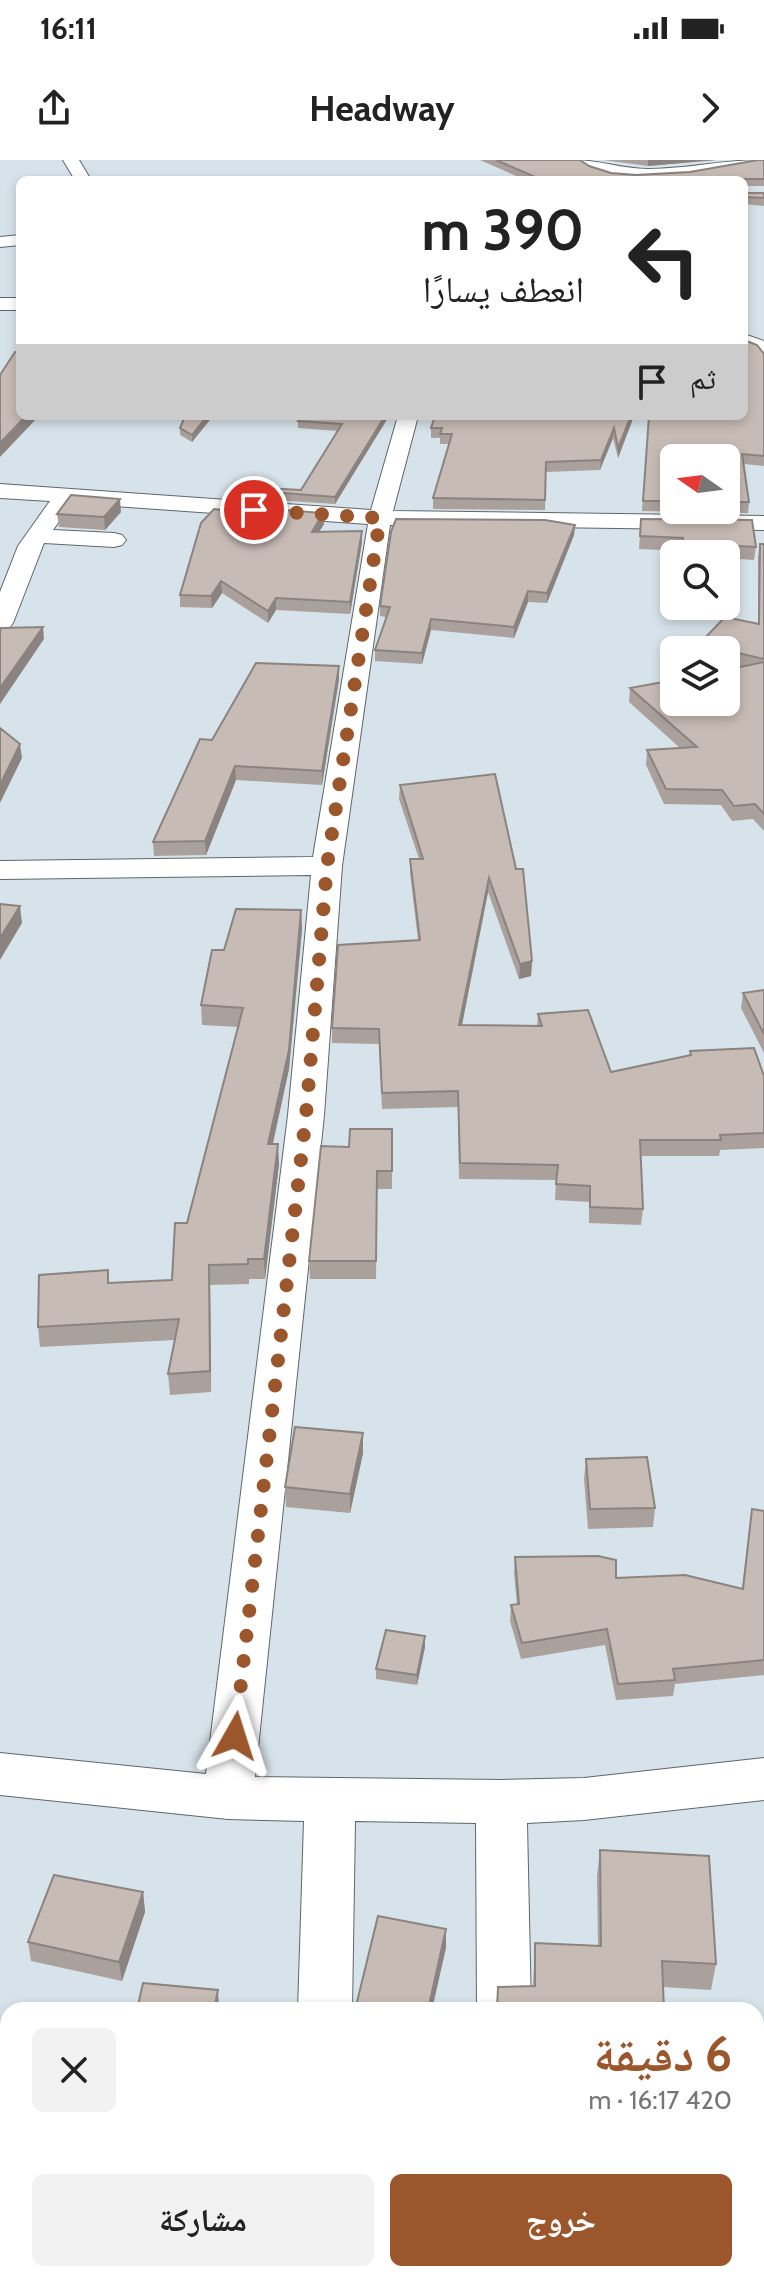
<!DOCTYPE html>
<html lang="ar">
<meta charset="utf-8">
<style>
:root{--surface:#fff;--page:#f2f2f2;--text:#222;--muted:#767676;--accent:#9b562b}
body{margin:0;font-family:Cabin,"Noto Naskh Arabic",sans-serif;background:var(--page);color:var(--text);direction:rtl;height:100vh;display:flex;flex-direction:column;font-size:30px;white-space:nowrap}
*{box-sizing:border-box;margin:0}
p{font-size:26px;color:var(--muted)}
.icon{flex:none;width:44px;height:44px;fill:none;stroke:currentColor;stroke-width:2;stroke-linecap:round;stroke-linejoin:round}
.map{position:relative;flex:1;overflow:hidden;direction:ltr}
.panel{position:absolute;left:0px;top:1842px;width:764px;height:280px;display:flex;flex-direction:column;background:var(--surface);border-radius:24px 24px 0 0;box-shadow:0 4px 12px #0003;direction:rtl}
.panel>*{flex:none}
.top-card{position:absolute;left:16px;top:16px;width:732px;height:244px;border-radius:12px;box-shadow:0 4px 12px #0003;direction:rtl;background:#fff;color:var(--text);overflow:hidden}
.needle{width:52px;rotate:284deg}
.controls{position:absolute;left:660px;top:284px;display:grid;gap:16px}
.controls a{display:grid;place-items:center;width:80px;height:80px;border-radius:12px;background:var(--surface);box-shadow:0 4px 12px #0003;font-size:40px}
.pin{position:absolute;display:grid;place-items:center;width:68px;height:68px;color:#fff;margin:-34px;border:4px solid #fff;border-radius:50%;box-shadow:0 2px 8px #0007}
.me{position:absolute;width:88px;margin:-44px;rotate:6deg;stroke-linejoin:round;filter:drop-shadow(0 0 6px #0008)}
.turn{display:flex;align-items:center;gap:28px;height:168px;padding:0 32px;font-size:36px}
.turn .icon{width:104px;height:104px;stroke-width:2.5}
.turn b{display:block;font-size:56px;line-height:68px}
.then{display:flex;align-items:center;height:76px;padding:0 32px;background:#0003;gap:16px;font-size:30px}
.round{display:grid;place-items:center;flex:none;width:84px;height:84px;border-radius:12px;background:var(--page)}
.head{display:flex;align-items:center;justify-content:space-between;height:136px;padding:0 32px}
h1{font-size:48px;font-weight:700;line-height:60px;color:var(--accent)}
.button{display:flex;gap:16px;margin-top:auto;padding:16px 32px}
.button a{flex:1;height:92px;border-radius:12px;background:var(--accent);color:#fff;font-size:32px;font-weight:700;line-height:92px;text-align:center}
.button a+a{background:var(--page);color:var(--text)}
.status{display:flex;justify-content:space-between;align-items:center;height:56px;padding:0 40px;background:var(--surface);direction:ltr}
.status svg{height:22px;fill:currentColor}
header{display:flex;justify-content:space-between;align-items:center;height:104px;padding:0 32px;background:var(--surface);font-size:36px;font-weight:700}
.map>svg:first-child{display:block}
.lines{fill:none;stroke-linecap:round;stroke-linejoin:round}
.street-casing{stroke:#5d676d;stroke-width:2}
.secondary-casing{stroke:#5d676d;stroke-width:2}
.street{fill:#fff;fill-rule:evenodd}
.secondary{fill:#fff;fill-rule:evenodd}
.wall{fill:#aba19c;fill-rule:evenodd}
.shaded-wall{fill:#8b837f}
.building{fill:#c7bbb5;stroke:#8b837f;stroke-width:2}
.route{stroke:#9b562b;stroke-width:14;stroke-dasharray:0 25.2}
</style>
<div class="status"><b>16:11</b><svg viewBox="0 0 49 12"><path d="M0 12V9h3v3zM5 12V6h3v6zM10 12V3h3v9zM15 12V0h3v12zM26 1h20v11H26zM47 4h2v5h-2z"/></svg></div>
<header><svg class="icon" aria-label="forward" viewBox="0 0 24 24"><path d="M9 5l7 7-7 7"/></svg>Headway<svg class="icon" aria-label="share" viewBox="0 0 24 24"><path d="M12 15V3M7 8l5-5 5 5M5 13v7h14v-7"/></svg></header>
<div class="map">
<svg width="764" height="2122" viewBox="0 0 764 2122">
<rect width="100%" height="100%" fill="#d7e3ea"/>
<g class="lines">
<g class="street-casing">
<path id="street" d="M63,0H79L91,20H75Z
M20,75V85L0,87V77Z
M0,138H20V150H0Z
M744,174L764,181V194L744,187Z
M398,256H418L393,351L764,356V370L390,365L342,706L324,955L255,1617L501,1620L584,1618L764,1598V1640L584,1660L527,1663L531,1850H477L476,1663L355,1661L352,1850H298L304,1661L228,1659L0,1635V1593L206,1614L288,955L311,715L0,719V701L313,697L368,364L72,343L53,370L114,373L122,375L126,380L122,385L114,387L44,383L13,463L9,468L0,471V432L18,386L50,341L0,338V324L371,350Z
M0,1970L8,1971V2029L0,2028Z
M289,2114H349V2122H289Z
M478,2114H538V2122H478Z"/>
</g>
<g class="secondary-casing">
<path id="secondary" d="M574,0C600,0 622,9 648,9C686,9 722,0 760,0L757,4C715,14 608,35 574,0Z"/>
</g>
<use href="#street" class="street"/>
<use href="#secondary" class="secondary"/>
</g>
<path class="wall" d="M480,0H580L589,6L611,13L636,15L690,12L764,0V26H744V20H525Z
M603,0H716L648,6Z
M744,33H764V46L744,44Z
M764,194V306L744,304L749,342L748,353L642,351L649,256ZM674,298H726V350H674Z
M213,256L192,282L180,275V268Z
M301,256H389L335,344L244,338V330H301L338,271L298,268V261Z
M634,256L618,298L613,278L600,310L546,312L545,350L433,349V338L449,284H440V278H431V268Z
M121,352L105,370L59,367L57,354Z
M641,359L756,387L754,400L726,398V394H682V391L639,389Z
M324,364L319,372L362,371V382L350,454L276,450L268,463L222,433L212,448L180,447V435Z
M575,365L574,375L547,443L528,442L514,478L431,470L422,504L375,501V490L386,457L380,456V446Z
M760,384H764V671L753,659L732,661L721,645L664,644L646,605L647,590L680,588L629,542L630,528L738,507L726,504V490H698L699,484L758,464V397Z
M339,506V519L322,625L236,620L206,695L154,696L153,682L212,580Z
M495,614L532,801L531,816L519,819L488,732L462,865L537,866L538,854L611,912L690,896V891L764,916V988L720,990L719,996H640L643,1049L641,1065L589,1063V1042L555,1040L556,1020L459,1019L458,947L382,949L379,884L332,883V868L418,780L410,713V699H419L399,639L400,625Z
M301,750L302,769L289,909L273,984L279,1004L265,1119H249V1124L210,1125L211,1232L170,1235L168,1214L175,1180L40,1187L38,1167L108,1110L109,1123L172,1120L238,867L202,865L201,845L224,790Z
M764,830V893L741,848L743,833Z
M392,969V1029H377L376,1119H310L309,1101Z
M363,1293L350,1353L286,1347L285,1327Z
M586,1299L655,1348L653,1367L588,1369L584,1319Z
M752,1349L764,1351V1515L675,1524L673,1536L616,1540L605,1485L521,1499L510,1461L511,1445H517L514,1413L515,1397L616,1418L742,1428Z
M425,1476V1487L417,1525L376,1519V1509Z
M600,1690L716,1804L711,1830L663,1827L664,1850H496L498,1827L533,1826L535,1783L598,1786L597,1716Z
M143,1732L145,1752L122,1821L31,1801L28,1782Z
M121,2114H226L224,2122H120Z"/>
<path class="shaded-wall" d="M648,0H716L648,6Z
M26,256H39L0,297V283Z
M207,256H213L192,282V275Z
M385,256H389L335,344V337Z
M631,256H634L618,298V288Z
M614,268L613,278L600,310L601,300Z
M120,339L121,352L105,370L104,357Z
M323,353L324,364L312,383V372Z
M575,365L574,375L547,443V433Z
M362,371V382L350,454V442Z
M221,421L222,433L212,448L211,436Z
M528,431V442L514,478V467Z
M276,438V450L268,463V451Z
M431,459V470L422,504V493Z
M43,467L44,479L0,544V528Z
M339,506V519L322,625V611Z
M20,584L22,598L0,643V625Z
M235,606L236,620L206,695L205,681Z
M489,718L488,732L459,880V865Z
M20,746L22,763L0,800V778Z
M301,750L302,769L289,909L268,1004V984Z
M532,801L531,816L519,819L520,804Z
M278,984L279,1004L265,1119L264,1099Z
M209,1105L210,1125L211,1232L210,1211Z
M363,1273V1293L350,1353V1334Z
M425,1476V1487L417,1525V1515Z
M143,1732L145,1752L122,1821L119,1802Z
M446,1769V1788L432,1850H428Z
M218,1830L219,1850H214Z
M221,2114H226L224,2122H220Z"/>
<path class="building" d="M496,0H580L589,6L611,13L636,15L690,12L758,0H764V19H743V20H542Z
M744,33H764V38L744,37Z
M744,180L757,185L764,194V296L742,294L749,342H726V298H674V341H643L649,256H744Z
M15,192L20,193V256H26L0,283V215Z
M185,256H207L192,275L180,268Z
M301,256H385L335,337L244,330L246,327L301,330L342,264L298,261Z
M435,256H631L618,288L614,268L601,300L546,302L545,340L433,338L452,274H440L442,268H431Z
M71,335L120,339L104,357L57,354Z
M234,346L323,353L312,372L362,371L350,442L276,438L268,451L221,421L211,436L180,435L201,363L214,349L232,351Z
M396,359L545,360L575,365L547,433L528,431L514,467L431,459L422,493L375,490L390,447L380,446L391,372Z
M641,359L752,360L756,387L683,383V378L640,376Z
M760,384H764V499L699,484L725,457L759,464Z
M43,467L0,528V471L1,468Z
M764,502V654L755,644L734,646L722,630L666,629L647,590L697,587L630,528L674,520V542H726V510Z
M256,503L339,506L322,611L235,606L205,681L153,682L200,579L212,580Z
M0,568L20,584L0,625Z
M495,614L516,709H523L532,801L520,804L489,718L459,865L542,866L538,854L588,850L611,912L691,895L690,891L754,888L764,916V973L720,975L721,980H640L643,1049L590,1047V1026L556,1024L558,1005L460,1003L458,931L382,933L379,869L332,868L338,785L420,780L410,699H423L400,625Z
M0,744L20,746L0,778Z
M236,749L301,750L289,890L268,984H278L264,1099H248V1104L209,1105L210,1211L168,1214L179,1159L38,1167L39,1115L108,1110V1123L172,1120L175,1063H187L243,848L201,845L212,790H224Z
M764,830V874L743,833Z
M350,969H392V1011H377L376,1101H309L321,986L349,987Z
M295,1267L363,1273L350,1334L285,1327Z
M647,1297L655,1348L590,1349L586,1299Z
M752,1349L764,1351V1500L673,1509L675,1520L618,1524L607,1469L522,1483L511,1445L519,1444L515,1397L598,1396L616,1400V1418L685,1415L743,1429Z
M386,1470L425,1476L417,1515L376,1509Z
M600,1690L709,1696L716,1804L662,1801L664,1850H497L498,1827L535,1826V1783L601,1786Z
M54,1715L143,1732L119,1802L28,1782Z
M378,1756L446,1769L428,1850H355Z
M143,1823L218,1830L214,1850H137Z
M121,2114H221L220,2119L184,2114L183,2122H120Z
M633,2114H753V2122H633Z"/>
<g class="lines">
<path class="route" d="M235,1576L306,955L327,706L380,358L254,350"/>
</g>
</svg>
<div class="controls">
<a><svg class="needle" viewBox="-14 -14 28 28"><path d="M0-13l5 13h-10z" fill="#e53935"/><path d="M0 13l5-13h-10z" fill="#767676"/></svg></a>
<a><svg class="icon" aria-label="search" viewBox="0 0 24 24"><circle cx="10" cy="10" r="6"/><path d="M15 15l6 6"/></svg></a>
<a><svg class="icon" aria-label="layers" viewBox="0 0 24 24"><path d="M12 4l9 5-9 5-9-5zM3 14l9 5 9-5"/></svg></a>
</div>
<div class="pin" style="left:254px;top:350px;background:#d93025"><svg class="icon" aria-label="arrive" viewBox="0 0 24 24"><path d="M6 21V4h12l-3 4 3 4H6"/></svg></div>
<svg class="me" style="left:235px;top:1576px" viewBox="-20 -20 40 40"><path d="M0-17L14 15 0 8-14 15z" fill="#9b562b" stroke="#fff" stroke-width="4"/></svg>
<div class="top-card">
<div class="turn"><svg class="icon" aria-label="left" viewBox="0 0 24 24"><path d="M17 20v-9H6M10 6l-5 5 5 5"/></svg><div><b>390 m</b>انعطف يسارًا</div></div>
<div class="then">ثم<svg class="icon" aria-label="arrive" viewBox="0 0 24 24"><path d="M6 21V4h12l-3 4 3 4H6"/></svg></div>
</div>
<section class="panel">
<div class="head"><div><h1>6 دقيقة</h1><p>420 m · 16:17</p></div><a class="round"><svg class="icon" aria-label="close" viewBox="0 0 24 24"><path d="M6 6l12 12M18 6L6 18"/></svg></a></div>
<div class="button"><a>خروج</a><a>مشاركة</a></div>
</section>
</div>
